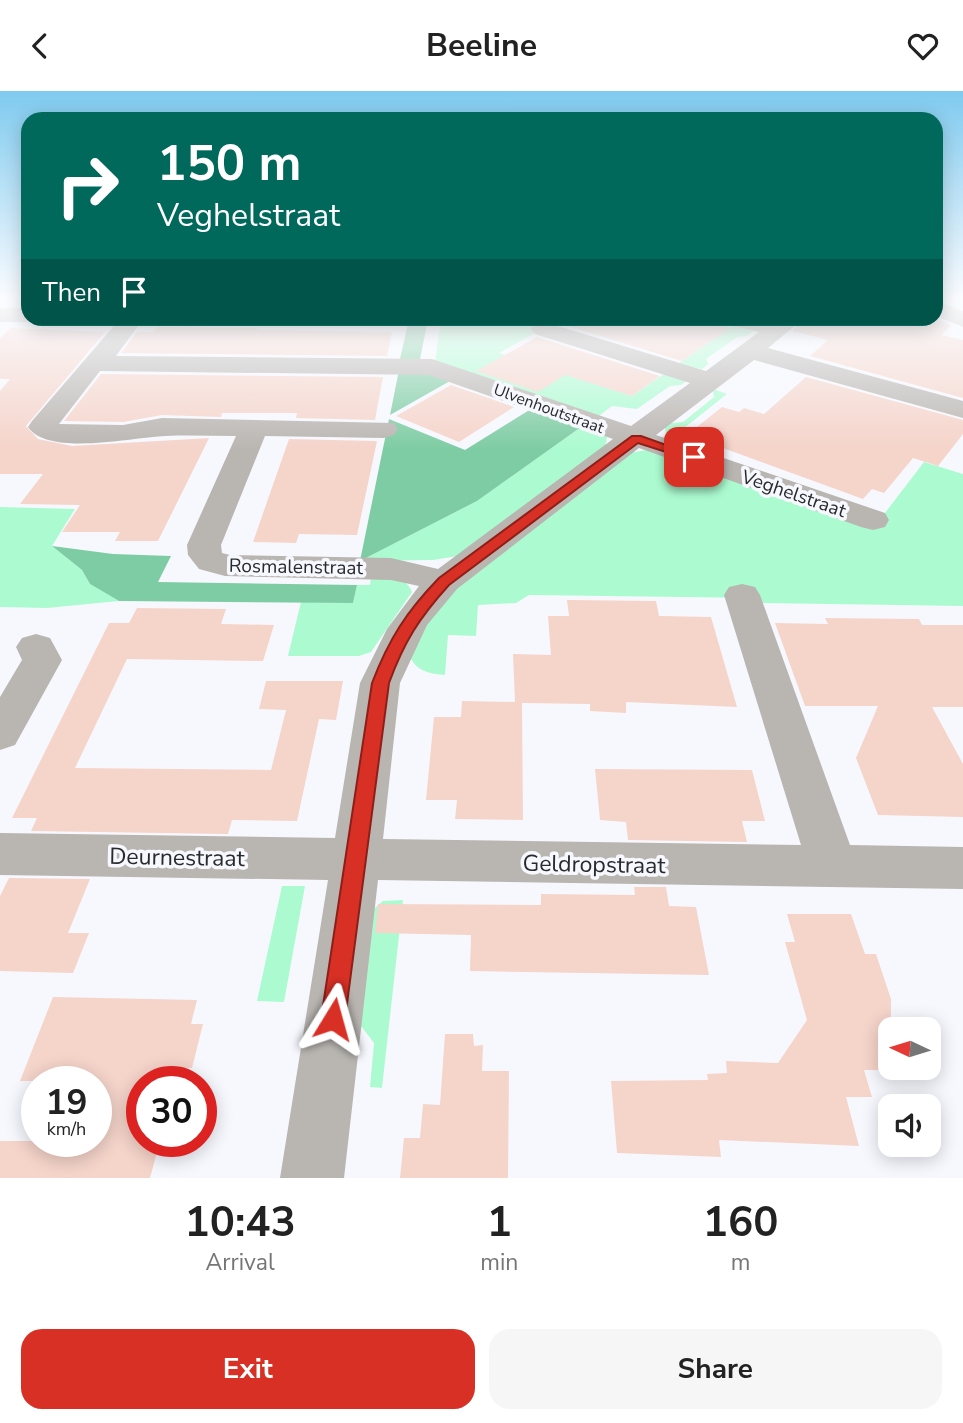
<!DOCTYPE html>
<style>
:root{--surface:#fff;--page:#f6f6f6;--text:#222;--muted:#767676;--accent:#d93025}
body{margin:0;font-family:"Nunito Sans",sans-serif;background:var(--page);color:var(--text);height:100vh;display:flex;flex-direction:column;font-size:26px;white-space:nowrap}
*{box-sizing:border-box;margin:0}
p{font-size:23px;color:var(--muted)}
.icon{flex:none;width:38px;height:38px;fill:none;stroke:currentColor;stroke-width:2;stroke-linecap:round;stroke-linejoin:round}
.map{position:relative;height:1087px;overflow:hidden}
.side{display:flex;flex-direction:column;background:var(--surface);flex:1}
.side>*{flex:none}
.guide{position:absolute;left:21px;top:21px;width:922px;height:214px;border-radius:21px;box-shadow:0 4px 18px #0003;background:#00695c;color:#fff;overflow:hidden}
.needle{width:46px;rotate:274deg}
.tools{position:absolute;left:878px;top:926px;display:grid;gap:14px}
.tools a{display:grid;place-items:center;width:63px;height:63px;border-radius:14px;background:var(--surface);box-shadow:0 4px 18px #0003;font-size:35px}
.speed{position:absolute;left:21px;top:975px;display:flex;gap:14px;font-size:35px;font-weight:700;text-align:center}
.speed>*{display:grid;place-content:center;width:91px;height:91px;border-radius:50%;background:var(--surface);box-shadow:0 4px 18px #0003;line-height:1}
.speed small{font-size:18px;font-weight:400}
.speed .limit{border:10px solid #d22;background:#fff;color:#111}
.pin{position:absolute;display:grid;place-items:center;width:60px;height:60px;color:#fff;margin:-30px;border-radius:14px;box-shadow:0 4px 10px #0006}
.me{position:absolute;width:77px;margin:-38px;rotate:8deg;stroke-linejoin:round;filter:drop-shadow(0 0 5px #0008)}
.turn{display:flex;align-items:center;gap:24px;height:147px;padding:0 21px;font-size:32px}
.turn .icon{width:91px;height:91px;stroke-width:2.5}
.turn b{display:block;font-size:49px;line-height:60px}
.then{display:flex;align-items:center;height:66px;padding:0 21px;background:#0003;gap:14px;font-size:26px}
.eta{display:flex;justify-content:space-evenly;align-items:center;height:119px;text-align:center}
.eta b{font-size:42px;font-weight:700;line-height:49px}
.primary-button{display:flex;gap:14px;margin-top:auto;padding:14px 21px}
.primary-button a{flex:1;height:80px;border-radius:21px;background:var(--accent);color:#fff;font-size:28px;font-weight:700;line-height:80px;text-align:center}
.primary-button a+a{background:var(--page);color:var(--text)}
header{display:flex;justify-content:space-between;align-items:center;height:91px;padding:0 21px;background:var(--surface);font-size:32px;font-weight:700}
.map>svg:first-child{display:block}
.green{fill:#acfbd0}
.forest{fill:#7ecca3}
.building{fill:#f5d4ca}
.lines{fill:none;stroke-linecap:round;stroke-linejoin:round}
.minor{fill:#b9b5b1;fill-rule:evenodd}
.route{fill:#d93025;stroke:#8d1f18;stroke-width:2}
.labels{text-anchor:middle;stroke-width:7;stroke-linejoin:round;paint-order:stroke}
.far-street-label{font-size:16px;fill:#292a2e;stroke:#f7f8fe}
.street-label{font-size:19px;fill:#292a2e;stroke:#f7f8fe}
.near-street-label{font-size:23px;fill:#292a2e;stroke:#f7f8fe}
</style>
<header><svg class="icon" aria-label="back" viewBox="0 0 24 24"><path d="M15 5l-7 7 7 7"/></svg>Beeline<svg class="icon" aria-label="heart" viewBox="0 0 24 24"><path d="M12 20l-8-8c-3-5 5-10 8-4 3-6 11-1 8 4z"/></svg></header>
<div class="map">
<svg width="963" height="1087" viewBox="0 0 963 1087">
<rect width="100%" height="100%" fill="#f7f8fe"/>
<path class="green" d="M441,228H561L499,262L632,305L665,282L688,289L681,294L670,295L637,318L612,315L596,327L435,271Z
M735,233L753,240L747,245L737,246L706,268L708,273L702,278L678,273Z
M713,298L727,303L669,349L666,347L665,336L671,332L683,331L714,306Z
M581,336L607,346L605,358L458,465L433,469L360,470L477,410Z
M646,359L875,435L924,371L963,383V515L761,512L759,507L529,504L516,512L478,514L476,545L448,544L445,584C431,583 415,580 410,565L427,530L452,500L630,362Z
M0,416L75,418L52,455L82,479L90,493L119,510L47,517L0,516Z
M371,487C386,487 406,484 412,501L371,561L359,565H288L301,511L353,512L357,494H370Z
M282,795H305L284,911L257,910Z
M403,809L382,997L370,996L374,952L358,931L370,821L383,810Z"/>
<path class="forest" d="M409,228H428L420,268H400Z
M399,279L420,280L450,290L390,324Z
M531,318L581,336L477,410L360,470L389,328L465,359Z
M52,455L113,463L171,465L158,491L357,494L353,512L119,510L90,493L82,479Z"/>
<path class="building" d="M571,228H720L724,234L730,237L682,270L561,233Z
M805,228H935L951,234L942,244L963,249V307L810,265L828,249L792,240Z
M157,236L257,237L256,239L392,241L387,265L121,262L137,241H153Z
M10,237L105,241L26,335L38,348L72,355L209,347L158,450H115L120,441H62L80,414L20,413L43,383H0V300L10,288H0V248Z
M537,246L660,285L632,305L565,284L538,301L476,280Z
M101,283L383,286L375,329L296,327L297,322H222L221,326L162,324L123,331L64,330Z
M806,286L963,329V343L938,375L913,367L884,402L872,398L863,408L704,350L710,345L693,339L722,316L739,321L744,317L764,323Z
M451,294L514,316L459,351L396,325Z
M289,348L377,350L357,444L299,443L296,452L253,451Z
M567,509L656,510L659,525L711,526L737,616L626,611V622L590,620V613L522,612L523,729L455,728L457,709H426L434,626H461L462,610L515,611L513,563L551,564L548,525H569Z
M137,517L226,518L221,533L274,534L263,570L127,568L75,677L271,679L286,619L259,618L266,590H343L336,629L319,628L297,730L232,729L228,743L31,740L37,727H12L109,532H129Z
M825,527L919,528L922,534H963V616H932L963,673V726L878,724L856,667L878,615H805L775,532L828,533Z
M595,678L752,679L765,730H742L747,751L628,749L626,731L600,729Z
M9,787L90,788L68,842H89L73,882L0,880V805Z
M634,796H666L669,815L696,816L709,884L470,880L471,844L375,842L378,813L541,814V803L635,804Z
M787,823H851L865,863H876L891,908V979H864L872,1006H846L859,1055L719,1049L721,1066L617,1062L611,990L708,989L707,983L727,982L726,970L778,972L807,929L785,851H795Z
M53,906L197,909L191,933H203L192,977H180L176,990H142V1050H160L150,1087H0V1050H96V990H20Z
M445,943H473L474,955L483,954L482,980H509L508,1087H400L404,1047H420L423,1013L440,1014Z"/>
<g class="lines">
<path class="minor" d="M936,209L963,220V236L936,225Z
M0,217H28V228H37L28,231H0Z
M108,228H132L138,235L116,265L432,268L631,335L690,292L535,243L531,238L535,233H551L706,280L759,241L726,233L723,228H760L773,231L778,228H803L768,257L963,310V327L754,269L656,344L885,422L889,429L885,436L873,439L861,436L639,357L457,498L427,534L400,592L383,748L801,754L724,504L729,496L742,493L755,496L760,504L850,754L963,756V798L378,789L344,1087H280L328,789L0,784V742L335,747L360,592L387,538L419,495L391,489L225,485L199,478L188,464L187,454L236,345C212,345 188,344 165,345C134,346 48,366 28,336L32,330L113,236ZM100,280L429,284L613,348L438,478L391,467L230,464L222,462L221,454L265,345L384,347L394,344L398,338L394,332L162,327L123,334L59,333Z
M36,543L50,547L62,569L15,654L0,659V606L22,569L16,556L22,547Z"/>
</g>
<linearGradient id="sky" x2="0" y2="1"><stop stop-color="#7fcaef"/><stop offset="0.58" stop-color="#fbfcff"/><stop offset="1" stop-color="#fbfcff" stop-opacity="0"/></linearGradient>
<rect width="963" height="359" fill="url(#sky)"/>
<path class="route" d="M632,345H641L700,366L694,370L638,352L449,494C419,527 404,551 389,592L345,928L342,937L333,940L325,937L321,928L372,592C389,548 406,521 439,487Z"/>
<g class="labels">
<g class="far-street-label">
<text transform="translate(549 317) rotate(20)" y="6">Ulvenhoutstraat</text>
</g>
<g class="street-label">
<text transform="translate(794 402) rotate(19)" y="7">Veghelstraat</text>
<text transform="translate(296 475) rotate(1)" y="7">Rosmalenstraat</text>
</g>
<g class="near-street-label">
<text transform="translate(177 766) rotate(1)" y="8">Deurnestraat</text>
<text transform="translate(594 773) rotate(1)" y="8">Geldropstraat</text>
</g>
</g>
</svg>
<div class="tools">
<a><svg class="needle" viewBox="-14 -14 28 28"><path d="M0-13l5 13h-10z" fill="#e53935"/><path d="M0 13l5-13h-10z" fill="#767676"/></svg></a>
<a><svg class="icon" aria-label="sound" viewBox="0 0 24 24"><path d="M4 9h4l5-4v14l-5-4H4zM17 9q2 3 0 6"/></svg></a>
</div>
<div class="speed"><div>19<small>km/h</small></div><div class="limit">30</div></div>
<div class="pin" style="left:694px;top:366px;background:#d93025"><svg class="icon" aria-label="arrive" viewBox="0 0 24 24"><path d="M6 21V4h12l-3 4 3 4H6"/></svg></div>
<svg class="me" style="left:333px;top:928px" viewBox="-20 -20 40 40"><path d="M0-17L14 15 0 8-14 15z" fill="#d93025" stroke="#fff" stroke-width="4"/></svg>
<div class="guide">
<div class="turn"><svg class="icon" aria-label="right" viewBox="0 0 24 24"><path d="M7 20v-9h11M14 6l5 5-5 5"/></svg><div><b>150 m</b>Veghelstraat</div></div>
<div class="then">Then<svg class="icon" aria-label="arrive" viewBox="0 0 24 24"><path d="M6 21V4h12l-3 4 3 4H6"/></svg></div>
</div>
</div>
<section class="side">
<div class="eta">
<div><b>10:43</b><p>Arrival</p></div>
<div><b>1</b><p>min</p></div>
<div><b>160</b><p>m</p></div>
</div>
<div class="primary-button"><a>Exit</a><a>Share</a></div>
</section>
